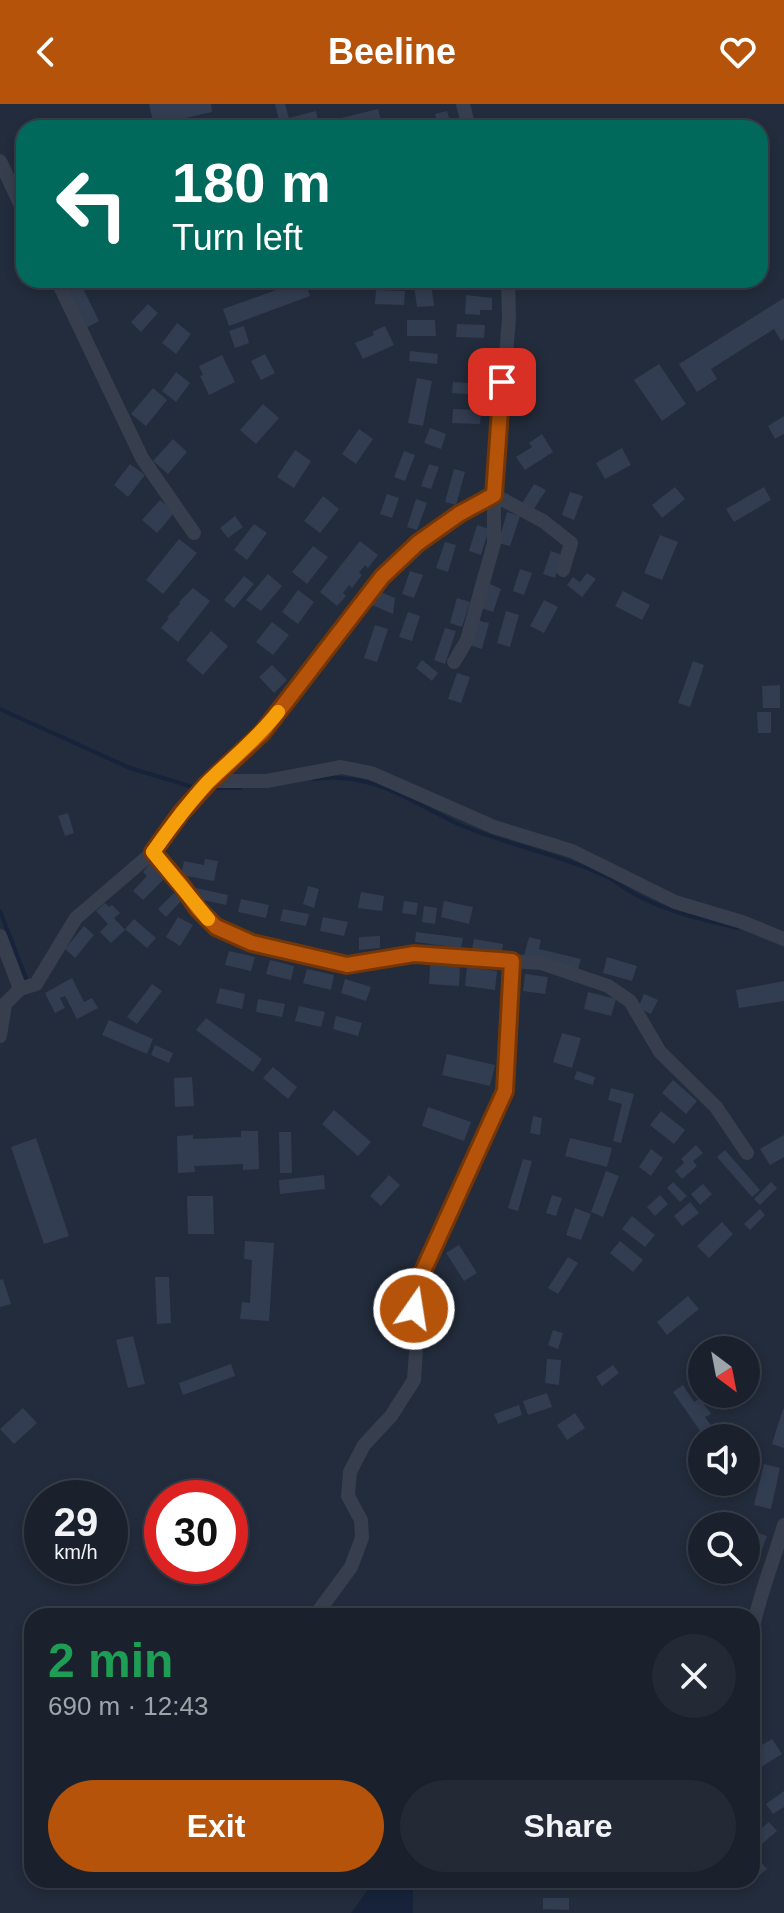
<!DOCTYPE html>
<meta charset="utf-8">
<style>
:root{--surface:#1a212d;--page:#232935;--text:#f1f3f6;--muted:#9fa3aa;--line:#383e49;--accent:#b45309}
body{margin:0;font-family:Arial,sans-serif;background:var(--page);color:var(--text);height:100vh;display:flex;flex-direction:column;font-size:30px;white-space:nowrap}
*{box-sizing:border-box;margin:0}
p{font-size:26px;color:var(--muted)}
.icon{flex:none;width:44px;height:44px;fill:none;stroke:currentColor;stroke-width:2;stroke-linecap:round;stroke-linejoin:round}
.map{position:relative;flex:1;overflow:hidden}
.panel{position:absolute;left:24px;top:1504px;width:736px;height:280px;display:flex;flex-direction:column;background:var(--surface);border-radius:24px;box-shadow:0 4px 12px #0003,0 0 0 2px var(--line)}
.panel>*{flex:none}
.hud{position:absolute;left:16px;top:16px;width:752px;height:168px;border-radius:24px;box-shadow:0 4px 12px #0003,0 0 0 2px var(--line);background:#00695c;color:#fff;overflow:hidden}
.needle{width:52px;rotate:148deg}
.controls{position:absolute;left:688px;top:1232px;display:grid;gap:16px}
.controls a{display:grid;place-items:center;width:72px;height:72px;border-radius:50%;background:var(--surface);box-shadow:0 4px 12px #0003,0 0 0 2px var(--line);font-size:40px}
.speed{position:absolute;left:24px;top:1376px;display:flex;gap:16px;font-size:40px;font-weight:700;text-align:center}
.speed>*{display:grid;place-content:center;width:104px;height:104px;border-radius:50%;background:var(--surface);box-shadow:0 4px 12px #0003,0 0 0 2px var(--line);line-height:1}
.speed small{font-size:20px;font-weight:400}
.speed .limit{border:12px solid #d22;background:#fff;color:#111}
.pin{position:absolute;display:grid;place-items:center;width:68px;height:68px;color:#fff;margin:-34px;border-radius:16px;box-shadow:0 4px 12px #0006}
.me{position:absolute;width:88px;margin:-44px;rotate:13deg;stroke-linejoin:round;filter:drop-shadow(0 0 6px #0008)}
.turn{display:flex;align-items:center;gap:28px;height:168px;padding:0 24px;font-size:36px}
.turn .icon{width:104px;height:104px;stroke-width:2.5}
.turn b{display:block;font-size:56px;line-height:68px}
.round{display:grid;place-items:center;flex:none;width:84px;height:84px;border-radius:42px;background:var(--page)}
.headline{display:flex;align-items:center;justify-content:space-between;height:136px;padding:0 24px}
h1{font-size:48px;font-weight:700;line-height:60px;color:#1e9e55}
.button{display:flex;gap:16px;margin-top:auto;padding:16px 24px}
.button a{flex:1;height:92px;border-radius:48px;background:var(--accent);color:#fff;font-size:32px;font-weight:700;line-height:92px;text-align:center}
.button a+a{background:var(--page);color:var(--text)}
header{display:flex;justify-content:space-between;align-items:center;height:104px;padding:0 24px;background:var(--accent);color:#fff;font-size:36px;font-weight:700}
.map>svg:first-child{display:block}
.water{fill:#16233a}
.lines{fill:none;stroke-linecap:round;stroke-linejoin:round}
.stream{stroke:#16233a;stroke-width:4}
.building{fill:#323d51}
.minor{stroke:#373e4d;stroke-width:14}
.route-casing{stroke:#753606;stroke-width:20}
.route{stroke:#b45309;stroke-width:14}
.slow{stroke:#f59e0b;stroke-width:14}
</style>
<header><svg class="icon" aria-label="back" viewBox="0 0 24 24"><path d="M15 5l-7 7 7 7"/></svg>Beeline<svg class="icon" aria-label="heart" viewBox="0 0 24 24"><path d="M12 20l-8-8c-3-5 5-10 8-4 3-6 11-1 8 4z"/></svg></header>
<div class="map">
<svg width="784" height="1809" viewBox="0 0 784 1809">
<rect width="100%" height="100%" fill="#232c3c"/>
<path class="water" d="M375,1776H390L413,1783V1809H351Z"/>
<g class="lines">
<path class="stream" d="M0,605L130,664L196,684
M313,675C371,667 406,695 456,719C503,740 555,749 601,770C613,774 622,783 633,789C664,807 702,815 737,824
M209,684H240
M0,807L26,874"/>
</g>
<path class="building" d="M149,0H211L212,8L177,16L179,24H149L154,21Z
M275,0H285L289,14L316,7L319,20L304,24H281Z
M378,5L383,24H323L321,19Z
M447,7L452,24H426L438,20L435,10Z
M62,176H79L99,217L86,224Z
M304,176L310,192L229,222L223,205Z
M431,179L434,202L417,203L414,181Z
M376,186L405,187L404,201L375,200Z
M466,191L492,194V206H480V211L465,210Z
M784,194V235L781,237L774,225L711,265L717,275L697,288L679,260Z
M148,200L158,209L141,228L131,218Z
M407,216H435L436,232H407Z
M177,219L191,230L176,250L162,239Z
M457,220L485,221L484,234L456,233Z
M244,222L249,239L235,244L229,227Z
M385,222L394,241L363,255L355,239L374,231L372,228Z
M410,247L438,250L437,260L409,257Z
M265,250L275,269L261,276L251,257Z
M222,251L235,278L209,291L200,272L203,271L199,262Z
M659,260L686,300L662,317L634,276Z
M176,268L190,279L176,298L162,287Z
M417,274L432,277L423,322L408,319Z
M453,278L482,280L481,291L452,289Z
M153,284L167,296L146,322L131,310Z
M263,300L279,314L256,340L240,326Z
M453,305L481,306L480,320L452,319Z
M784,312V330L775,335L768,322Z
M430,324L446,330L441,345L424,339Z
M359,325L373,335L356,360L342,350Z
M542,330L553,348L525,366L516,353L532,343L529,339Z
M173,335L187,348L168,370L153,357Z
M622,344L631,361L605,375L596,359Z
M295,346L311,357L294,384L277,373Z
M404,347L415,351L405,377L394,373Z
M130,360L145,371L128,393L114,381Z
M429,360L439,363L431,385L421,382Z
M454,365L465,368L456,401L445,398Z
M534,380L546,386L532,408L521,401Z
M675,383L685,395L662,414L652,401Z
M764,383L771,396L734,418L726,405Z
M570,388L583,392L574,416L562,411Z
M387,390L399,394L392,414L380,410Z
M323,392L339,405L320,429L304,417Z
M416,395L427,399L417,426L407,423Z
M160,396L175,408L157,429L142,416Z
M507,408L520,412L510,442L498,439Z
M235,412L243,423L228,434L220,424Z
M254,420L267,429L247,456L234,446Z
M477,421L489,425L481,451L469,447Z
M660,431L678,438L662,476L644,469Z
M179,435L197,449L163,490L146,476Z
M360,437L378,451L368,464L365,461L359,469L362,471L352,484L349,481L343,489L346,492L337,502L320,488Z
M445,438L456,441L448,468L436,464Z
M313,442L328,453L307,480L292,468Z
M551,447L562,451L555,474L543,470Z
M520,465L532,469L524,491L513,487Z
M410,467L423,471L414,494L402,490Z
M587,469L596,475L582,493L567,481L573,473L580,478Z
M268,470L282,482L261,507L246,496Z
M244,472L254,480L234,504L224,496Z
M490,480L501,485L493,508L481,504Z
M193,484L210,497L178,538L161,524L169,514L167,513L180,500L179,498Z
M298,486L314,498L298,520L282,508Z
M378,487L395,494L393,510L372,501Z
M623,487L650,501L642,516L615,502Z
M457,494L470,498L462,523L450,519Z
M544,496L558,503L544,529L530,522Z
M506,507L519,511L510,543L497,539Z
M408,508L420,512L412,537L399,533Z
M476,516L489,519L482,545L469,541Z
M272,518L289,531L273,551L256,538Z
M375,521L388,525L377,558L364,554Z
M445,524L456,527L445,560L434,556Z
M211,527L228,542L203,571L186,556Z
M422,556L438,569L432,577L416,564Z
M693,557L704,561L690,603L678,599Z
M272,561L287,576L274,589L259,573Z
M457,569L470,573L461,599L448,595Z
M780,581V604H763L762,582Z
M757,608H771V629H758Z
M68,709L74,729L65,732L58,712Z
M205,755L218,757L214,777L181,771L184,757L204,761Z
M151,758L166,773L143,796L133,787L147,772L143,768Z
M308,782L319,785L314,804L303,800Z
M196,784L228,791L226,801L194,794Z
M361,788L384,792L382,807L358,804Z
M174,789L181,797L166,813L158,805Z
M241,795L269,801L266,814L238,808Z
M404,797L418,799L416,811L402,809Z
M444,797L473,803L469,820L441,813Z
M105,799L109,803L112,801L120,809L114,814L125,826L111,839L100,828L108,820L96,807Z
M424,802L437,804L435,820L422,818Z
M283,805L309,810L306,822L280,817Z
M178,813L193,821L180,842L166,833Z
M323,813L348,818L344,832L320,827Z
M134,815L156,834L147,844L125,825Z
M84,822L94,831L75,854L65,845Z
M416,828L463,834L461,844L415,838Z
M380,832V844L359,846V833Z
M529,833L541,836L539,845L581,855L578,865L524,852Z
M474,835L503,840L501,851L472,846Z
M229,847L255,853L251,867L225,861Z
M607,853L637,862L632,877L603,869Z
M270,856L294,862L291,876L266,870Z
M430,861L460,862L459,882L429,880Z
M467,863L497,867L495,886L465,882Z
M307,865L334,871L331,886L303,879Z
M525,870L548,873L545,890L523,887Z
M72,874L84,898L92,894L98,904L77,915L65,892L60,894L65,904L55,909L45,889Z
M345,875L371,883L366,897L341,889Z
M784,877V897L739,904L736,886Z
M152,880L162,887L137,920L127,913Z
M220,884L245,890L242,905L216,899Z
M588,888L616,895L611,912L584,905Z
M644,890L658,896L651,910L638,904Z
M258,895L285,900L282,913L256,908Z
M299,902L325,908L321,923L295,917Z
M336,912L362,919L358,932L333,925Z
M206,914L262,955L253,968L196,926Z
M109,916L153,935L147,950L102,931Z
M562,929L581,934L572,964L553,958Z
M155,941L173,949L169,959L151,951Z
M447,950L495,961L490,982L442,971Z
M273,963L297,983L288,995L263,974Z
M577,967L595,973L593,981L574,975Z
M192,973L194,1002L175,1003L174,974Z
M673,976L697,997L686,1010L662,989Z
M611,984L634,990L621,1039L613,1037L622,1000L608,996Z
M428,1003L471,1018L464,1037L422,1022Z
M334,1006L371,1038L358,1052L322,1020Z
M661,1007L685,1026L674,1040L650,1021Z
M533,1012L542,1014L540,1031L530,1029Z
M241,1027H258L259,1065L243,1066V1060L194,1062L195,1068L178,1069L177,1032L193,1031V1035L241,1033Z
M279,1028H291L292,1069H280Z
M784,1031V1053L770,1061L760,1045Z
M36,1034L69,1132L44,1140L11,1043Z
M570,1034L612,1044L607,1063L565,1052Z
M696,1041L703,1049L693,1057L697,1062L682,1075L675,1067L684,1059L681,1055Z
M651,1045L663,1054L651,1072L639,1063Z
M725,1046L760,1086L752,1093L717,1053Z
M523,1055L532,1057L518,1107L508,1104Z
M606,1067L619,1072L603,1113L591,1108Z
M324,1071L325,1085L280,1090L279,1076Z
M389,1071L400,1081L381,1102L370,1092Z
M673,1078L687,1092L680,1098L667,1084Z
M771,1078L777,1084L760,1101L754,1095Z
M703,1080L712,1090L700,1101L691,1090Z
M552,1091L562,1094L556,1112L546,1109Z
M660,1091L668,1100L655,1112L647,1103Z
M187,1092H213L214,1130H188Z
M690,1098L699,1109L682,1122L674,1112Z
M575,1104L591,1110L581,1136L566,1131Z
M760,1105L765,1111L750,1126L744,1120Z
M632,1112L655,1131L645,1143L622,1125Z
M722,1118L733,1130L709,1154L697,1142Z
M245,1137L274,1139L269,1217L240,1215L242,1198L250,1199L252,1156L244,1155Z
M620,1137L643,1156L633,1168L610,1149Z
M459,1141L477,1169L464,1177L446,1149Z
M568,1153L578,1159L558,1190L548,1184Z
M155,1173H169L171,1219L157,1220Z
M3,1175L11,1200L0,1203V1176Z
M688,1192L699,1205L667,1231L657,1218Z
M553,1226L563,1229L558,1245L548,1241Z
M133,1232L145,1280L128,1284L116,1236Z
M547,1255L561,1256L559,1281L545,1279Z
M231,1260L235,1272L183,1291L179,1279Z
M613,1261L619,1269L602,1282L596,1273Z
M683,1281L694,1298L700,1294L711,1310L705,1313L716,1329L709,1334H705L673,1288Z
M547,1289L552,1303L528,1311L523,1297Z
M519,1301L522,1311L498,1320L494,1310Z
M23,1304L37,1319L14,1340L0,1325Z
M783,1305H784V1344L772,1340Z
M575,1309L585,1324L567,1336L557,1321Z
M764,1360L780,1364L771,1405L754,1401Z
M748,1425L767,1432L756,1461L746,1457Z
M772,1635L782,1650L753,1668L752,1647Z
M784,1687V1703L773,1710L766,1700Z
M769,1718L777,1727L757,1744L752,1737V1732Z
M758,1755L767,1765L756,1774L752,1768V1760Z
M543,1794H569V1806L543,1805Z"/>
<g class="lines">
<path class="minor" d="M463,0L469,24
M0,57L24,108
M57,176L142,354L194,429
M454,558L467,536L494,439V391L543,417L571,439L563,466
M209,677H267L341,663L371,669L494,723L572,747L675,798L742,818L784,835
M153,748L182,782L198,805L216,823L252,839L347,861L414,850L541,859L608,882L630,897L660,948L716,1003L747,1049
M0,832L20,885
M0,932L5,900L20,885L36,880L76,814L153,748L181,709L208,679L262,629L382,473L418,439L459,410L494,391L509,215L508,176
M315,1512L351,1463L362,1434L361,1416L348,1392L350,1368L364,1341L391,1312L414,1276L416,1246L414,1187L505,987L512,857
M752,1528C759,1491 774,1456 784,1421
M752,1552V1567"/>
</g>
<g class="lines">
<g class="route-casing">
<path id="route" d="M414,1205V1187L505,987L512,857L414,850L347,861L252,839L216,823L198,805L182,782L153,748L181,709L208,679L262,629L382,473L418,439L459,410L494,391L502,278"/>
</g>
<use href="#route" class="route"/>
<path class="slow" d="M208,815L153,748C170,724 187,701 207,679C231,655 257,635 278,608"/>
</g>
</svg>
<div class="controls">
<a><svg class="needle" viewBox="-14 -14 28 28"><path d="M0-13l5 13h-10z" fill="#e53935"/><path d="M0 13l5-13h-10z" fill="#9fa3aa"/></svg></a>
<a><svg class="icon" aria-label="sound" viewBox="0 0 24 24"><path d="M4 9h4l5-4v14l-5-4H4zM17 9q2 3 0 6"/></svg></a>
<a><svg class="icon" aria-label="search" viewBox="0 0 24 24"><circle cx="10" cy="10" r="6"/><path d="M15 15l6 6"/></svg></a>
</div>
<div class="speed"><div>29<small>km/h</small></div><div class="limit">30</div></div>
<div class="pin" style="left:502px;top:278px;background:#d93025"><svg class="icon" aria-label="arrive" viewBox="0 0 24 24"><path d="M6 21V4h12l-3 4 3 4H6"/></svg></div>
<svg class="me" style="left:414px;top:1205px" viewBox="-20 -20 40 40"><circle r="17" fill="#b45309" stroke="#fff" stroke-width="3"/><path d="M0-11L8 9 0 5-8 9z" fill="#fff"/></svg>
<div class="hud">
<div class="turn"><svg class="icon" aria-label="left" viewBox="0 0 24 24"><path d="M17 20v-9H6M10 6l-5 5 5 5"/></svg><div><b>180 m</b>Turn left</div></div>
</div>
<section class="panel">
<div class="headline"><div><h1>2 min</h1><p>690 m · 12:43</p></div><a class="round"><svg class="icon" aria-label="close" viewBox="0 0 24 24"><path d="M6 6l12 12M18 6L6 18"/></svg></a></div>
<div class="button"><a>Exit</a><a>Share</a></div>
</section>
</div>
